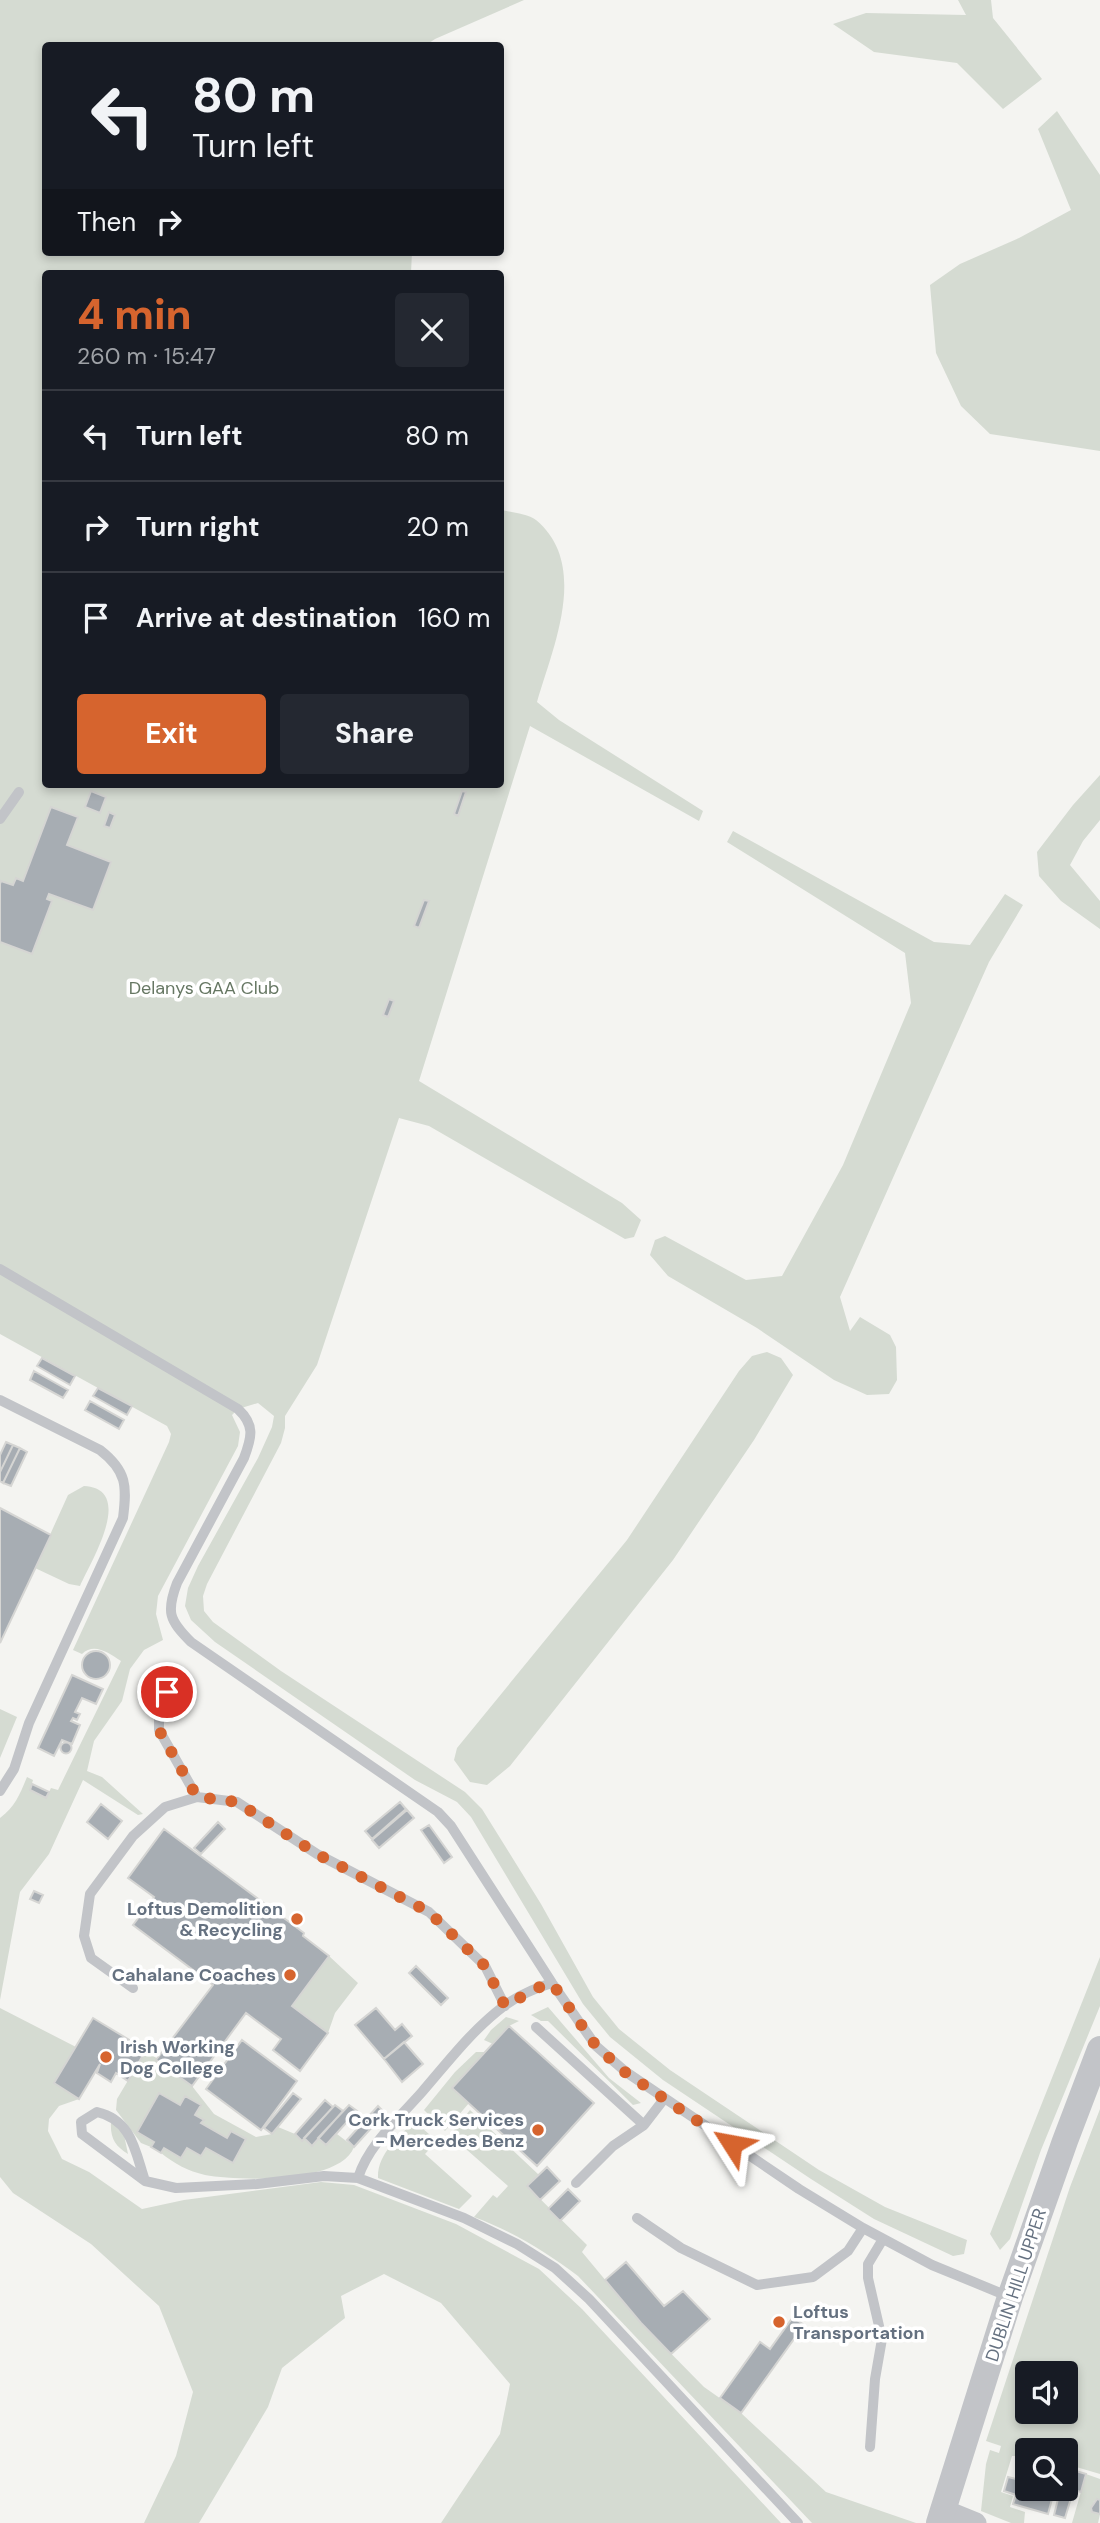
<!DOCTYPE html>
<meta charset="utf-8">
<style>
:root{--surface:#171b24;--page:#242831;--text:#f1f3f6;--muted:#9ea1a6;--line:#363941;--accent:#d6642e}
body{margin:0;font-family:"DM Sans",sans-serif;background:var(--page);color:var(--text);height:100vh;display:flex;flex-direction:column;font-size:26px;white-space:nowrap}
*{box-sizing:border-box;margin:0}
p{font-size:23px;color:var(--muted)}
.icon{flex:none;width:38px;height:38px;fill:none;stroke:currentColor;stroke-width:2;stroke-linecap:round;stroke-linejoin:round}
.map{position:relative;flex:1;overflow:hidden}
.details{position:absolute;left:42px;top:270px;width:462px;height:518px;display:flex;flex-direction:column;background:var(--surface);border-radius:7px;box-shadow:0 4px 10px #0003}
.details>*{flex:none}
.hud{position:absolute;left:42px;top:42px;width:462px;height:214px;border-radius:7px;box-shadow:0 4px 10px #0003;background:#171b24;color:var(--text);overflow:hidden}
.tools{position:absolute;left:1015px;top:2361px;display:grid;gap:14px}
.tools a{display:grid;place-items:center;width:63px;height:63px;border-radius:7px;background:var(--surface);box-shadow:0 4px 10px #0003;font-size:35px}
.pin{position:absolute;display:grid;place-items:center;width:60px;height:60px;color:#fff;margin:-30px;border:4px solid #fff;border-radius:50%;box-shadow:0 2px 7px #0007}
.me{position:absolute;width:77px;margin:-38px;rotate:304deg;stroke-linejoin:round;filter:drop-shadow(0 0 5px #0008)}
.turn{display:flex;align-items:center;gap:24px;height:147px;padding:0 35px;font-size:32px}
.turn .icon{width:91px;height:91px;stroke-width:2.5}
.turn b{display:block;font-size:49px;line-height:60px}
.then{display:flex;align-items:center;height:66px;padding:0 35px;background:#0003;gap:14px;font-size:26px}
.round{display:grid;place-items:center;flex:none;width:74px;height:74px;border-radius:7px;background:var(--page)}
.headline{display:flex;align-items:center;justify-content:space-between;height:119px;padding:0 35px}
h1{font-size:42px;font-weight:800;line-height:52px;color:var(--accent)}
.primary-button{display:flex;gap:14px;margin-top:auto;padding:14px 35px}
.primary-button a{flex:1;height:80px;border-radius:7px;background:var(--accent);color:#fff;font-size:28px;font-weight:800;line-height:80px;text-align:center}
.primary-button a+a{background:var(--page);color:var(--text)}
ul{padding:0;list-style:none}
li{display:flex;align-items:center;gap:21px;height:91px;padding:0 35px;border-top:2px solid var(--line)}
li div{flex:1}
li b{display:block;font-size:26px}
li em{font-style:normal}
.map>svg:first-child{display:block}
.green{fill:#d5dbd2;fill-rule:evenodd}
.building{fill:#a7adb3;stroke:#d5d5d3;stroke-width:2}
.lines{fill:none;stroke-linecap:round;stroke-linejoin:round}
.service{stroke:#c2c4c8;stroke-width:10}
.minor{stroke:#c2c4c8;stroke-width:21}
.tertiary{stroke:#c2c4c8;stroke-width:26}
.route{stroke:#d6642e;stroke-width:12;stroke-dasharray:0 21.6}
.poi-dot{fill:#d6642e;stroke:#fff;stroke-width:2.5}
.labels{text-anchor:middle;stroke-width:7;stroke-linejoin:round;paint-order:stroke}
.park-label{font-size:18px;fill:#667763;stroke:#fff}
.poi-label{font-size:18px;font-weight:bold;fill:#657180;stroke:#fff;text-anchor:end}
.street-label{font-size:18px;fill:#657180;stroke:#fff}
</style>
<div class="map">
<svg width="1100" height="2523" viewBox="0 0 1100 2523">
<rect width="100%" height="100%" fill="#f4f4f1"/>
<path class="green" d="M0,0H524L435,39L426,45L46,46V252H412L411,273H46V784H500L501,510C511,512 528,514 536,520C590,565 553,647 537,702L559,720L703,811L699,821L530,726L419,1081L622,1203L641,1220L634,1237L625,1239L429,1126L399,1118L317,1365L285,1416V1428L281,1443L207,1584L203,1596L204,1611L213,1622L281,1671L465,1792L482,1809L541,1904L593,1997L619,2029L670,2070L819,2170L885,2207L967,2240L964,2254L953,2256L874,2219L811,2179L663,2080L610,2037L583,2004L471,1817L457,1802L415,1780L215,1642L191,1620L185,1606L188,1588L198,1566L258,1458L272,1427L274,1416L258,1403L238,1409L232,1415L240,1432L238,1446L158,1596L156,1614L163,1640L144,1650L130,1669L122,1701L94,1741L87,1771L102,1777L143,1814L138,1815L83,1780L49,1854L20,1892L0,2000V1818C15,1807 20,1794 27,1777L33,1780L30,1790L46,1798L51,1788L58,1790L121,1661C109,1653 94,1642 82,1654L73,1650L169,1442L171,1434L167,1426L0,1334Z
M958,0H991L993,18L1042,79L1003,109L957,63L874,52L833,24L866,13L966,15Z
M1057,111L1100,175V451L990,434L961,406L936,353L930,285L960,264L1019,238L1071,210L1038,129Z
M1100,775V820L1083,841L1070,865L1100,901V929L1061,901L1039,876L1037,852L1073,805Z
M733,831L934,942L970,945L1005,894L1023,905L989,962L840,1297L850,1331L860,1317L890,1335L896,1347L897,1380L889,1394L867,1395L834,1380L757,1328L668,1276L650,1255L655,1240L665,1236L746,1280L782,1276L843,1165L911,1003L905,953L727,842Z
M767,1352L781,1358L793,1375L754,1440L673,1560L510,1766L487,1785L470,1782L454,1760L457,1748L627,1540L739,1371L752,1356Z
M84,1486C136,1489 91,1561 80,1586L69,1584L35,1568L68,1495Z
M0,1709L17,1717L0,1758Z
M329,1956L358,1983L335,2013L328,2033L292,2006Z
M1100,1957V2006L1041,2150L1010,2239L1000,2250L990,2234Z
M548,2007L609,2078L641,2103L633,2105L548,2021H541L531,2015Z
M0,2008L76,2047L54,2083L79,2099L59,2106L49,2119L48,2131L62,2159L89,2172L142,2209L184,2200L321,2182L354,2185L456,2224L539,2269L582,2309L781,2523H441L500,2434L510,2384L441,2303L384,2274L341,2296L345,2318L282,2368L268,2407L199,2523H144L176,2456L193,2392L159,2306L91,2244L13,2193L0,2177Z
M506,2017L519,2021L509,2026L493,2044L484,2040L491,2030Z
M146,2050L192,2086L214,2114L256,2137L272,2134L278,2127L295,2134L302,2141L304,2138L312,2145L318,2138L326,2145L337,2134L354,2147C340,2184 239,2181 205,2175C188,2171 175,2164 161,2153L164,2148L181,2158L187,2148L201,2156L206,2148L233,2163L246,2139L231,2131L227,2138L201,2123L203,2120L195,2115L201,2105L185,2096L180,2105L160,2093L137,2132L154,2142L151,2147L141,2143L116,2110L117,2099Z
M476,2052H485L453,2089L469,2103L445,2131L424,2110L455,2072Z
M1100,2109V2474L1066,2464V2450H1027V2453L1017,2450L1015,2456H1012L1001,2492L1013,2496L1010,2507L1025,2512L1024,2523H1011L981,2511L986,2464L990,2450L999,2453L1001,2446L986,2441L1070,2187ZM1027,2373H1066V2412H1027Z
M470,2110L539,2175L527,2186L587,2245L582,2252L641,2323L704,2387L741,2413L826,2492L916,2523H812L578,2276C546,2252 512,2231 474,2217L493,2195L497,2198L508,2186L450,2135Z
M414,2121L437,2141L425,2154L472,2196L459,2209L378,2178C377,2154 399,2137 414,2121Z
M111,2122L123,2130L128,2154C115,2146 110,2138 111,2122Z
M1086,2474L1100,2479V2500L1094,2501L1092,2512L1100,2514L1098,2523H1072Z"/>
<path class="building" d="M91,791L106,797L100,813L85,807Z
M462,791L466,792L458,816L454,814Z
M51,807L78,817L67,845L111,862L93,910L49,894L47,899L52,901L32,954L0,942V884L1,881L13,885L16,878L23,881Z
M109,812L115,815L110,828L104,826Z
M424,900L429,901L419,928L414,926Z
M389,999L394,1001L388,1017L383,1015Z
M42,1358L75,1376L70,1385L37,1366Z
M34,1371L68,1390L63,1398L30,1380Z
M98,1388L132,1406L127,1415L93,1396Z
M90,1401L124,1420L119,1429L85,1410Z
M6,1442L13,1445L0,1472V1455Z
M13,1445L20,1448L3,1483L0,1481V1472Z
M20,1448L27,1452L11,1486L3,1483Z
M0,1508L51,1535L0,1643Z
M82 1665a14 14 0 1 1 28 0a14 14 0 1 1-28 0Z
M72,1675L103,1689L96,1704L82,1698L75,1712L80,1714L77,1720L73,1718L71,1721L80,1725L72,1744L62,1740L54,1756L38,1748Z
M60.5 1748a5.5 5.5 0 1 1 11 0a5.5 5.5 0 1 1-11 0Z
M32,1784L49,1792L46,1798L30,1790Z
M400,1802L406,1809L372,1839L365,1831Z
M101,1804L122,1821L108,1839L87,1822Z
M407,1810L414,1818L379,1848L372,1840Z
M218,1822L225,1829L201,1854L194,1848Z
M429,1825L452,1857L444,1863L421,1830Z
M164,1829L304,1933L303,1936L329,1956L292,2006L328,2033L300,2071L273,2050L281,2039L246,2013L192,2086L156,2060L213,1985L133,1925L154,1897L128,1878Z
M34,1891L43,1895L39,1903L30,1899Z
M416,1966L448,1998L441,2005L409,1973Z
M376,2008L395,2030L402,2024L412,2036L384,2059L355,2025Z
M93,2018L146,2050L128,2081L116,2073L111,2082L97,2073L100,2064L79,2099L54,2083Z
M509,2026L594,2103L537,2166L452,2088Z
M242,2040L297,2081L261,2130L206,2089Z
M404,2042L423,2064L402,2082L384,2059Z
M159,2093L180,2105L185,2096L201,2105L195,2115L204,2120L201,2123L227,2138L231,2131L246,2139L233,2163L206,2148L201,2156L187,2148L181,2158L164,2148L161,2153L151,2147L154,2142L137,2132Z
M293,2093L301,2099L272,2134L264,2128Z
M325,2100L333,2107L302,2141L295,2134Z
M335,2105L343,2111L312,2146L304,2138Z
M349,2105L357,2111L326,2145L318,2138Z
M378,2106L385,2113L354,2147L347,2140Z
M547,2167L560,2181L540,2200L527,2186Z
M568,2189L580,2201L560,2221L548,2209Z
M626,2262L664,2306L683,2291L710,2319L671,2354L641,2323L605,2280Z
M793,2317L804,2325L741,2413L720,2398L760,2342L770,2349Z
M1066,2468L1086,2474L1081,2492L1066,2488Z
M1021,2475L1027,2477V2488H1055L1048,2514L1013,2504L1016,2495L1004,2491L1008,2477L1020,2480Z
M1059,2495L1071,2498L1065,2518L1054,2515Z
M1097,2499L1100,2500V2514L1092,2512L1091,2508Z"/>
<g class="lines">
<path class="service" d="M0,819L19,792
M0,1269L238,1409C255,1425 252,1437 244,1458L177,1583C166,1612 169,1620 191,1642L438,1812L451,1826L552,1983L596,2046L626,2072L799,2189L863,2228L932,2265L1010,2297
M0,1400L100,1450C127,1471 127,1486 123,1518L29,1723L14,1769L0,1791
M176,1672L159,1712V1730L197,1797
M133,1988L91,1958L84,1936L90,1894L133,1836L165,1807L197,1797L237,1802L317,1854L429,1912L485,1966L505,2006
M536,2027L644,2125
M358,2178C368,2145 400,2117 422,2092C448,2062 472,2030 504,2006C518,1996 535,1988 552,1983
M145,2181C135,2151 132,2120 97,2112L81,2122L82,2134L145,2181L176,2188L257,2184L324,2176L358,2178L464,2218L517,2244L555,2268L589,2299L798,2523
M576,2183L613,2146L644,2125L664,2099
M637,2218L681,2248L757,2285L813,2277L848,2251L863,2228
M870,2447L875,2379L882,2339L868,2278V2264L883,2239"/>
<path class="minor" d="M944,2510L976,2523"/>
<path class="tertiary" d="M939,2523L1010,2297L1065,2141L1100,2049"/>
</g>
<g class="lines">
<path class="route" d="M167,1692L159,1712V1730L197,1797L237,1802L317,1854L429,1912L485,1966L505,2006L537,1988L552,1983L596,2046L626,2073L732,2144"/>
</g>
<g class="poi-dot">
<circle cx="297" cy="1919" r="7"/>
<circle cx="290" cy="1975" r="7"/>
<circle cx="106" cy="2057" r="7"/>
<circle cx="538" cy="2130" r="7"/>
<circle cx="779" cy="2322" r="7"/>
</g>
<g class="labels">
<g class="park-label">
<text x="204" y="994">Delanys GAA Club</text>
</g>
<g class="poi-label">
<text x="283" y="1915">Loftus Demolition<tspan x="283" dy="21">&amp; Recycling</tspan></text>
<text x="276" y="1981">Cahalane Coaches</text>
<text x="120" y="2053" text-anchor="start">Irish Working<tspan x="120" dy="21">Dog College</tspan></text>
<text x="524" y="2126">Cork Truck Services<tspan x="524" dy="21">- Mercedes Benz</tspan></text>
<text x="793" y="2318" text-anchor="start">Loftus<tspan x="793" dy="21">Transportation</tspan></text>
</g>
<g class="street-label">
<text transform="translate(1016 2285) rotate(-72)" y="6">DUBLIN HILL UPPER</text>
</g>
</g>
</svg>
<div class="tools">
<a><svg class="icon" aria-label="sound" viewBox="0 0 24 24"><path d="M4 9h4l5-4v14l-5-4H4zM17 9q2 3 0 6"/></svg></a>
<a><svg class="icon" aria-label="search" viewBox="0 0 24 24"><circle cx="10" cy="10" r="6"/><path d="M15 15l6 6"/></svg></a>
</div>
<div class="pin" style="left:167px;top:1692px;background:#d93025"><svg class="icon" aria-label="arrive" viewBox="0 0 24 24"><path d="M6 21V4h12l-3 4 3 4H6"/></svg></div>
<svg class="me" style="left:732px;top:2144px" viewBox="-20 -20 40 40"><path d="M0-17L14 15 0 8-14 15z" fill="#d6642e" stroke="#fff" stroke-width="4"/></svg>
<div class="hud">
<div class="turn"><svg class="icon" aria-label="left" viewBox="0 0 24 24"><path d="M17 20v-9H6M10 6l-5 5 5 5"/></svg><div><b>80 m</b>Turn left</div></div>
<div class="then">Then<svg class="icon" aria-label="right" viewBox="0 0 24 24"><path d="M7 20v-9h11M14 6l5 5-5 5"/></svg></div>
</div>
<section class="details">
<div class="headline"><div><h1>4 min</h1><p>260 m · 15:47</p></div><a class="round"><svg class="icon" aria-label="close" viewBox="0 0 24 24"><path d="M6 6l12 12M18 6L6 18"/></svg></a></div>
<ul>
<li><svg class="icon" aria-label="left" viewBox="0 0 24 24"><path d="M17 20v-9H6M10 6l-5 5 5 5"/></svg><div><b>Turn left</b></div><em>80 m</em></li>
<li><svg class="icon" aria-label="right" viewBox="0 0 24 24"><path d="M7 20v-9h11M14 6l5 5-5 5"/></svg><div><b>Turn right</b></div><em>20 m</em></li>
<li><svg class="icon" aria-label="arrive" viewBox="0 0 24 24"><path d="M6 21V4h12l-3 4 3 4H6"/></svg><div><b>Arrive at destination</b></div><em>160 m</em></li>
</ul>
<div class="primary-button"><a>Exit</a><a>Share</a></div>
</section>
</div>
